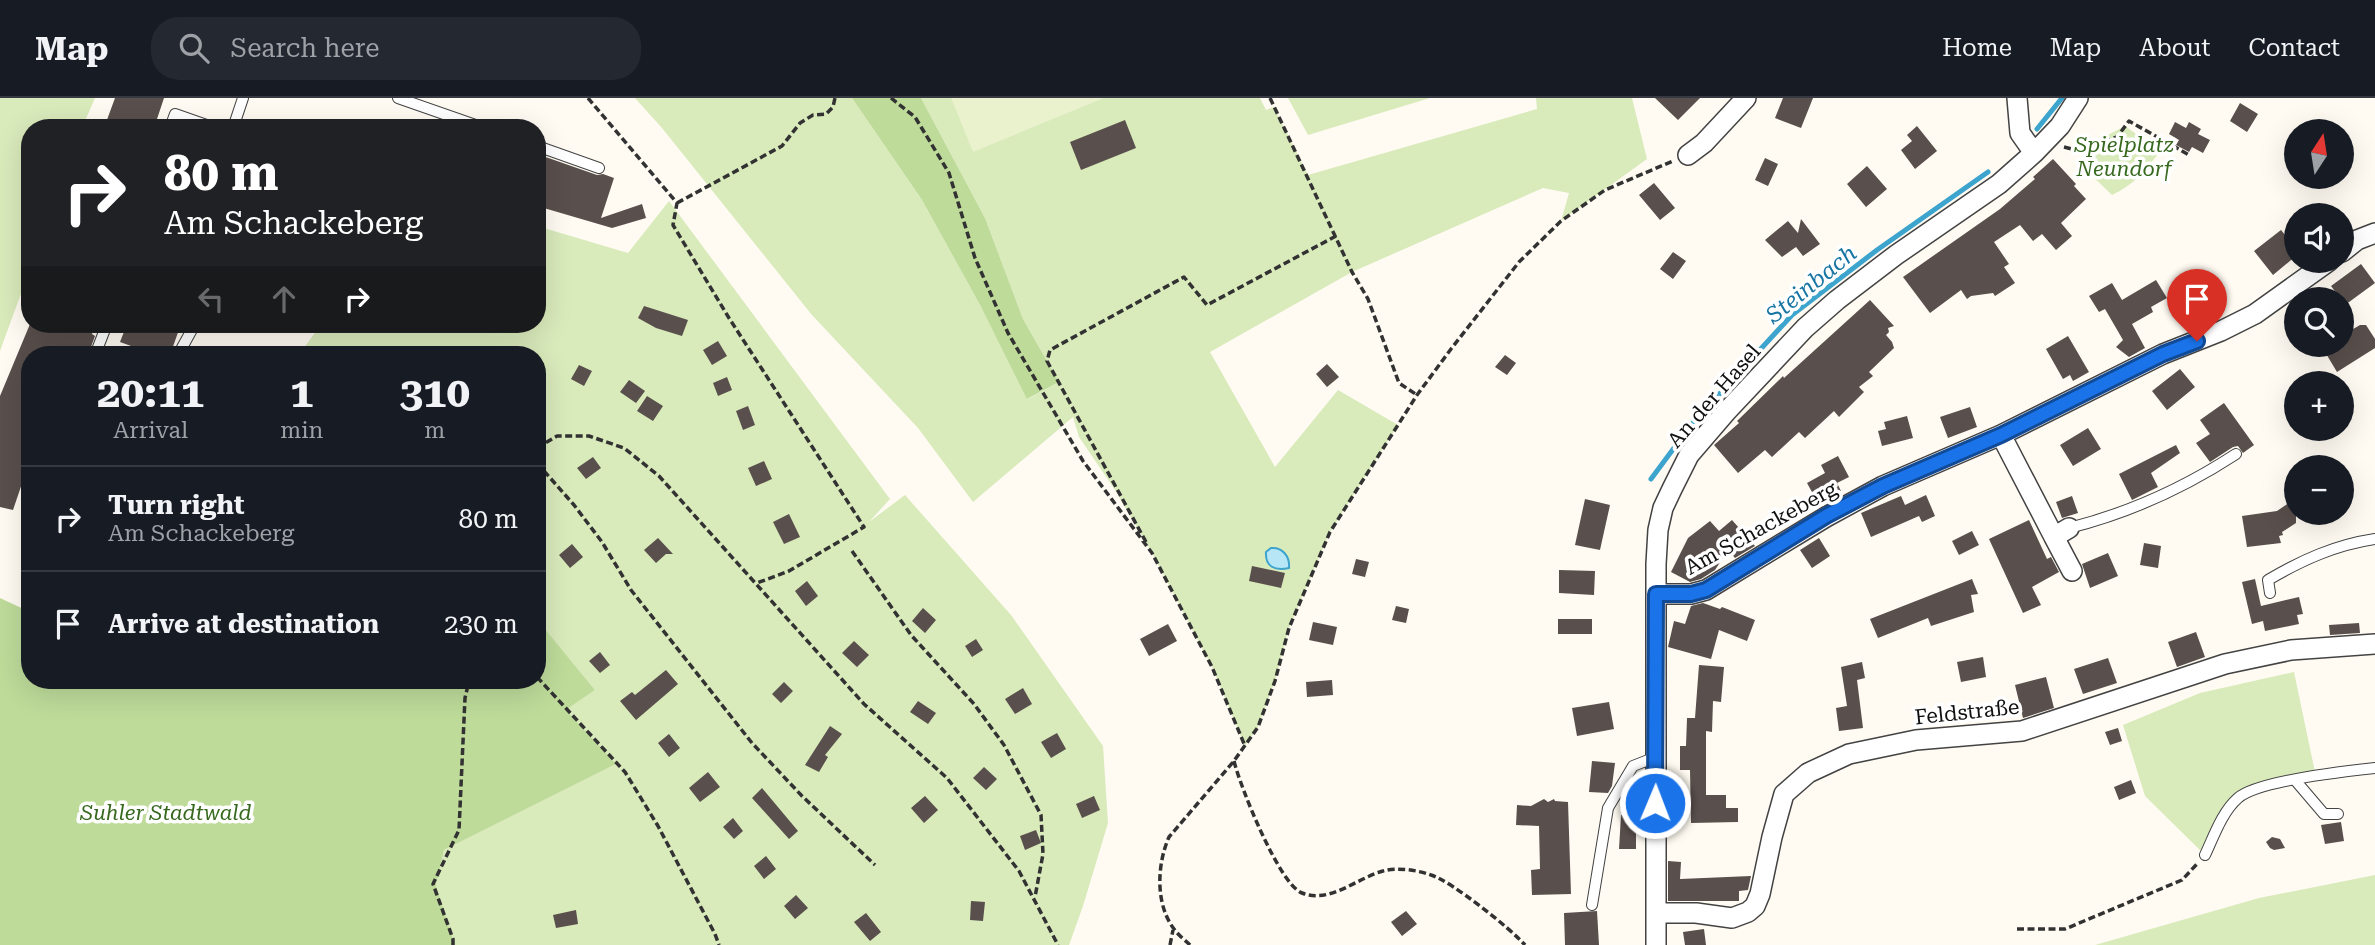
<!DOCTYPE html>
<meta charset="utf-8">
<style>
:root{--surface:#171b24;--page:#242831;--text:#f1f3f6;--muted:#9ea1a6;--line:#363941}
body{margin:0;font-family:"Roboto Serif",serif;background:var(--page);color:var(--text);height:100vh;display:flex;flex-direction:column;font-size:26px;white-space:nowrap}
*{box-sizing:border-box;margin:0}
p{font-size:23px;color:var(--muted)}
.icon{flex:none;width:38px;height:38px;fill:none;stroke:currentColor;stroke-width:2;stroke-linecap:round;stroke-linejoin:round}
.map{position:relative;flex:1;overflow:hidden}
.panel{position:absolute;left:21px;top:248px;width:525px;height:343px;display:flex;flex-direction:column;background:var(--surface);border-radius:28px;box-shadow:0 7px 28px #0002}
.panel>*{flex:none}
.banner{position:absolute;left:21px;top:21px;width:525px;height:214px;border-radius:28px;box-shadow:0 7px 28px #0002;background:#202124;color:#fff;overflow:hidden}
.needle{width:46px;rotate:12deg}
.fabs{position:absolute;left:2284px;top:21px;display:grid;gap:14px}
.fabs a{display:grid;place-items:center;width:70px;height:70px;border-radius:50%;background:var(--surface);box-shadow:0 7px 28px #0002;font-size:35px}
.pin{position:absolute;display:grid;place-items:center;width:60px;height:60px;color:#fff;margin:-72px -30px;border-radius:50% 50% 50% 0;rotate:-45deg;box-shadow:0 0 7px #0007}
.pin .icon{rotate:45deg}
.me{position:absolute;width:77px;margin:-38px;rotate:1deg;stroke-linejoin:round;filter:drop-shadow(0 0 5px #0008)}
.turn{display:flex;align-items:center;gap:24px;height:147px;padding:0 28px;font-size:32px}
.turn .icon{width:91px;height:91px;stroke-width:2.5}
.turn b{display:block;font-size:49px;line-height:60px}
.lanes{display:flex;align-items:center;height:66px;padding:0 28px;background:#0003;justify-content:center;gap:35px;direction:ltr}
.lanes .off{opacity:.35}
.eta{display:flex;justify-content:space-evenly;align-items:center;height:119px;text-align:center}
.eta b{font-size:42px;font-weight:700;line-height:49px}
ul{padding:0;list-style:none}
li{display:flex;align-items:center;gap:21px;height:105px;padding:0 28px;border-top:2px solid var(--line)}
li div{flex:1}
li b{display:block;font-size:26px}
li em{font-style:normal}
header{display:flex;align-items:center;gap:42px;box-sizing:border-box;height:98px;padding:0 35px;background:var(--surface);border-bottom:2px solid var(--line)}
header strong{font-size:33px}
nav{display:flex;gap:38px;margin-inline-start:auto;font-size:24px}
.search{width:490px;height:63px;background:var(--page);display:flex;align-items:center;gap:18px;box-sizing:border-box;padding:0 24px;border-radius:28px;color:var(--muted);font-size:26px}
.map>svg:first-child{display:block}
.green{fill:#d9eabb}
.forest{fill:#bedb9a}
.pitch{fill:#e9f1cd}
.water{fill:#b7e6f7;stroke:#3da4ce;stroke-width:2}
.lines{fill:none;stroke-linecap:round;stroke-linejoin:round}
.stream{stroke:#3da4ce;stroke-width:5}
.building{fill:#594f4c}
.lane-casing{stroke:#434343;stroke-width:12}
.street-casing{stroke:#434343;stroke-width:22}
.path{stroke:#323232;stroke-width:3.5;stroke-dasharray:7 3.5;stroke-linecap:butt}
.lane{stroke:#fff;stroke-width:10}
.street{stroke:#fff;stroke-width:19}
.route-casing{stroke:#114b97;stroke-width:18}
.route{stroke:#1a73e8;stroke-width:12}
.labels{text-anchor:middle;stroke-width:7;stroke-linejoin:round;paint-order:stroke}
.park-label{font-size:21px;font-style:italic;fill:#36691e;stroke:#fff}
.street-label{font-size:21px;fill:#101010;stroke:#fff}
.water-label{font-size:23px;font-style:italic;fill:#1775a3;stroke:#fff}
</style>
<header>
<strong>Map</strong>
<div class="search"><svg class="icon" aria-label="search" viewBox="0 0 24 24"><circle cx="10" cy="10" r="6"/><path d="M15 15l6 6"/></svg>Search here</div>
<nav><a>Home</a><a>Map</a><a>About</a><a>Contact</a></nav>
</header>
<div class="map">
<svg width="2375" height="847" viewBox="0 0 2375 847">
<rect width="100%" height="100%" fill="#fffbf2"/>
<path class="green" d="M0,0H95L82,30H30V171L0,253Z
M635,0H852L922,102L980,207L1028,301L1059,284L1023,221L985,120L921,0H1260L1266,12L1274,9L1308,77L1537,11L1536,0H1632L1647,61L1561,123L1569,95L1543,90L1352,174L1210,254L1275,369L1338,292L1398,327L1330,434L1289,530L1275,583L1258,629L1245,648L1212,569L1152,455L1115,392L1079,339L1073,319L973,404L918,330L812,217L662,30Z
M1288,0H1430L1308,37Z
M2125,28L2160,53C2146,72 2134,87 2112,97L2085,71L2104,39Z
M669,103L890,401L869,424L905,397L1011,517L1103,648L1108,725L1083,808L1069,847H453V841L436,787L444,752L616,666L566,612L595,592L537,521V257H299L321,226H537V128L628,155Z
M2294,574L2316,679L2237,700L2205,757L2145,698L2123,627L2200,595Z
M2375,777V847H2095L2259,800Z"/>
<path class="forest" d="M852,0H921L985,120L1023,221L1059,284L1027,301L980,207L922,102Z
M0,500L30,514V583H537V521L595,592L566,612L616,666L444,752L436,787L453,841V847H0Z"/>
<path class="pitch" d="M951,0H1104L973,54Z"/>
<path class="water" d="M1271,450C1283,449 1290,459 1289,470C1275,473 1265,469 1266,454Z"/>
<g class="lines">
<path class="stream" d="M2037,31L2062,0
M1651,381L1691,327L1792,217L1877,152L1988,74"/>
</g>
<path class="building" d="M115,0H164L154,30H104Z
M1655,0H1700L1678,22Z
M1783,0H1813L1801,30L1775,20Z
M2240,5L2258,16L2247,34L2230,23Z
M1125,22L1136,50L1081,72L1070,44Z
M2175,24L2186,30L2189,24L2201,31L2198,36L2210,42L2203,55L2192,49L2189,54L2176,47L2179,42L2169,36Z
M1917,28L1937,53L1915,71L1901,52L1912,43L1907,37Z
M537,56L597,77L603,76L614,80L601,120L642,106L646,120L612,130L537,108Z
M1765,60L1778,66L1768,88L1755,82Z
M2053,61L2076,86L2074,88L2086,101L2061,125L2072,138L2056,152L2042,136L2033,143L2020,127L1994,144L2009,166L2004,169L2015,185L1995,198L1993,195L1971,198L1967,201L1961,192L1930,215L1903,179L2000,111L2035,81L2033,79Z
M1867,68L1887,91L1866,109L1847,86Z
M1654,85L1675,110L1660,122L1639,97Z
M1801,121L1820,146L1803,158L1796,149L1782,159L1765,142L1788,123L1798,135Z
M2281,132L2296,150V158L2273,177L2254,153Z
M1673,154L1686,163L1673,181L1660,171Z
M2361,166L2375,185L2345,207L2331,188Z
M2156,182L2167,200L2151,209L2153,214L2132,226L2145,250L2129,259L2116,249L2123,242L2105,211L2099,214L2089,198L2112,185L2122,202Z
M1870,202L1894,228L1888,230L1889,234L1886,237L1892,244L1894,250L1869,274L1873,278L1859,289L1864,294L1839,319L1834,313L1805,340L1799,334L1772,359L1765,352L1738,375L1714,347L1739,325L1737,323L1783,278L1784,280Z
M644,208L688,222L682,238L656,230L638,220Z
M30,226H95L92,236L95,238L88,257H30V362L13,412L0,409V298Z
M127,226H181L170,257H156L120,244Z
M2360,227H2366L2375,241V250L2337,274L2325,254L2336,247H2342V243L2350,238L2348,234Z
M2068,238L2089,274L2073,283L2070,277L2063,281L2046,251Z
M718,243L727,258L712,267L703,252Z
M1505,257L1516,265L1507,277L1495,269Z
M1327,266L1339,279L1327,289L1316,276Z
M579,267L592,273L584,288L571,281Z
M2180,271L2195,289L2167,312L2152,293Z
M727,279L732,292L718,298L713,285Z
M629,282L645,293L636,305L620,294Z
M647,298L663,308L653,323L637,313Z
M2224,305L2254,347L2243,355L2238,348L2233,349L2210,364L2196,345L2210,336L2200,322Z
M748,308L755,327L743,332L736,313Z
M1970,309L1977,329L1948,340L1940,319Z
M1907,318L1913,340L1882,348L1878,333L1886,331L1884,324Z
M2088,330L2101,351L2073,368L2060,347Z
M2176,347L2180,355L2151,375L2158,389L2132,402L2119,376Z
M1838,358L1849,379L1837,385L1841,393L1818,405L1807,385L1825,375L1821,367Z
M593,359L601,370L586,381L577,370Z
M764,363L772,381L756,388L748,370Z
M1926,397L1935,418L1922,424L1919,418L1871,439L1861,415L1901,398L1905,407Z
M2072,398L2078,415L2062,420L2056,404Z
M2296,400V425L2282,434L2283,437L2279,438L2281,445L2247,449L2242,418L2277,413Z
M1585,401L1610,407L1600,452L1575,447Z
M789,416L800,439L784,446L773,424Z
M1732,422L1755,448L1735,460L1728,452L1715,472L1701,481L1690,484L1671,474L1688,440L1710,423L1719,433Z
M2029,422L2047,461L2051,459L2059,474L2032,489L2041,507L2023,515L1989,441Z
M1972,433L1979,447L1959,457L1952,443Z
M658,440L673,456H666L656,465L644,452Z
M1819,440L1830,458L1812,470L1800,452Z
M2144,445L2161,448L2158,470L2140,467Z
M572,446L583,459L570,470L559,457Z
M2108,455L2118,478L2090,490L2082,466Z
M1356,461L1369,464L1365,479L1352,476Z
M1252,468L1285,475L1281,490L1249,483Z
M1559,472L1595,473L1594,497L1559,495Z
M1972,481L1978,496L1971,497L1974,514L1931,528L1928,520L1878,540L1870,521Z
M2255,481L2261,508L2299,499L2303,516L2297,517L2299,526L2265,533L2263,523L2252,526L2242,484Z
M807,483L818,498L806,508L795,493Z
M1703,505L1720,511L1722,509L1755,522L1747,543L1719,532L1711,561L1668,549L1674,523L1685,526L1691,508Z
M1396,508L1409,511L1406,525L1392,522Z
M923,510L936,522L925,535L912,523Z
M1558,521H1592V536H1558Z
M1313,524L1337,529L1333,547L1309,542Z
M2359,525L2360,535L2330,537L2329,527Z
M1168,526L1177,543L1149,558L1140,541Z
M2196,534L2205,559L2177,569L2168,544Z
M976,541L983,552L972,559L965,548Z
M854,543L869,557L857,569L842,555Z
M600,554L610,567L600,575L589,563Z
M1983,559L1986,579L1961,584L1957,564Z
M2108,560L2117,585L2083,596L2074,571Z
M1862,564L1865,580L1857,582L1863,630L1839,633L1836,610L1847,608L1841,569Z
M1699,567L1724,569L1721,604L1713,603L1712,634L1706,633V697H1726V710H1738V724L1691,725L1690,672H1680V648H1686L1687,620H1695Z
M666,572L678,586L636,622L620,603L632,594L635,597Z
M2046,579L2054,610L2023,620L2015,587Z
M1332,582L1333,597L1307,599L1306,584Z
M784,584L793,593L781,605L772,596Z
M1023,590L1032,606L1015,616L1005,601Z
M918,603L936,615L928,626L910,614Z
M1609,604L1614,631L1577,638L1572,610Z
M830,628L842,636L825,657L828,659L819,674L805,667Z
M2118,630L2122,643L2110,647L2105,634Z
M1057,635L1066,651L1051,660L1041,644Z
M669,636L680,650L669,659L658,645Z
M1592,663L1615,665L1612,688L1608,695L1589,694Z
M984,669L997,681L986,692L973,680Z
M708,674L720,689L700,704L689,690Z
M2131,682L2136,695L2119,702L2114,689Z
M762,690L798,733L789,741L752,700Z
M925,698L938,712L924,725L911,710Z
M1094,698L1100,712L1082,720L1076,706Z
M1544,701L1548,704L1554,701L1555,703L1568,704L1571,796L1532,797L1531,772L1540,771L1539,728L1516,727L1517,707L1531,708Z
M1621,717H1636V751H1619Z
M733,720L743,733L734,741L723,729Z
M2341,724L2344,743L2325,746L2321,727Z
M1036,732L1041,745L1025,752L1020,738Z
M2272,739L2280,741L2285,750L2274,752L2270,750L2266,744Z
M766,758L776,771L764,781L754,768Z
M1668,763L1681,764L1680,781L1751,778L1748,792L1739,793V803H1668Z
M796,797L808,810L795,821L784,808Z
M971,803L985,804L983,823L970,822Z
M576,812L578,826L556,830L553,817Z
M1406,813L1417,826L1402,838L1391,824Z
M1597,813L1599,847H1565L1564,815Z
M866,815L881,834L870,843L854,824Z
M1704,831L1706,847H1685L1683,834Z"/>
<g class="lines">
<g class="lane-casing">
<path id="lane" d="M398,0L484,30
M170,30L175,16L215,30
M233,30L243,0
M537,48L599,70
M95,257L107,226
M178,257L195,226
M2069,430C2129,415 2184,390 2236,356
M2270,495L2268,482C2302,462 2335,447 2375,441
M2295,682L2324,716H2338
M2205,757C2214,738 2222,714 2238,700C2257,683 2347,673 2375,670
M1592,807L1608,710L1633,668L1656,659"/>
</g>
<g class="street-casing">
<path id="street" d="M2017,0L2020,35L2034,55
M1688,57L1704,45L1746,0
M2342,154L2357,142L2375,135
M2001,337L2054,439L2069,430
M2054,439L2072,473
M1656,496H1691L1706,492L1826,419L1883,388L2001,337L2163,256L2221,233L2255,216L2329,163
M1656,815H1696L1732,820L1748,814L1755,808L1760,796L1772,739L1784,696L1808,675L1849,656L1916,642L2022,633L2225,566L2291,552L2375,546
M1656,847V466L1658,432L1663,410L1672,391L1689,357L1726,314L1805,230L1837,202L1896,157L1999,86L2034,55L2060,28L2078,0"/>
</g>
<path class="path" d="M588,0L677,105L673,127L729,220L864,429L789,473L757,485
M891,0L915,19L949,75L975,160L1008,235L1083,363L1152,455L1212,569L1245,648
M1270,0L1352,174L1368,201L1399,285L1417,297
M2064,49L2080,53L2117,39L2129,23L2189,57
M677,105L782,48L800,25L813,17L826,16L833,9L835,0
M537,350L557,338H589L624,350L659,378L864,606L947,680L1019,773L1058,847
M537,365L574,407L602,444L631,492L752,645L802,698L875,767
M1146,444L1047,263L1050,252L1184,179L1207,207L1336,138
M852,453L911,537L974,606L1004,647L1041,717L1043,756L1035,799
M537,579L625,674L658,728L715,836L719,847
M1234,663C1240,688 1279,786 1302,795C1330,806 1357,780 1383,773C1397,769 1417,772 1431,777C1451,783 1510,830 1525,847
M2017,831H2065L2182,782L2197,766
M453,847V841L433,786L459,732L465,600L469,583
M1170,847L1173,832
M1190,847C1185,842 1178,837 1174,831C1155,806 1157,766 1169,739L1234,663L1258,629L1275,583L1289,530L1330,434L1417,297L1451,251L1519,164L1561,123L1605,92L1673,63"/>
<use href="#lane" class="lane"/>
<use href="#street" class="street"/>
</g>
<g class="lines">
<g class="route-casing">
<path id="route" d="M1655,705L1656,496H1691L1706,492L1826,418L1883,388L2001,337L2163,256L2197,243"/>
</g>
<use href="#route" class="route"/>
</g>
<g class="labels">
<g class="park-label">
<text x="2124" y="54">Spielplatz<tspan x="2124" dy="24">Neundorf</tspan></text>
<text x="166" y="722">Suhler Stadtwald</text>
</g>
<g class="street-label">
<text transform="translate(1714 298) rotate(-49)" y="7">An der Hasel</text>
<text transform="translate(1761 430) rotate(-29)" y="7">Am Schackeberg</text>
<text transform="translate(1967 614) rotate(-6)" y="7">Feldstraße</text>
</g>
<g class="water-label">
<text transform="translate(1811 186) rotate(-39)" y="8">Steinbach</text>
</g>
</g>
</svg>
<div class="fabs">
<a><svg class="needle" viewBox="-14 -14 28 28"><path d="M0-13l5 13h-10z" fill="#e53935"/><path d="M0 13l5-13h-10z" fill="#9ea1a6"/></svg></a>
<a><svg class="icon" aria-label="sound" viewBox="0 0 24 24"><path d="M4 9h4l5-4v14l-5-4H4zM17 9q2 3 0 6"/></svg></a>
<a><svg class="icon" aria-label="search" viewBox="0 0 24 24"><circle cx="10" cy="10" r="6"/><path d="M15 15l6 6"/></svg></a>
<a>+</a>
<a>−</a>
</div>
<div class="pin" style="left:2197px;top:243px;background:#d93025"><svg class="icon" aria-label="arrive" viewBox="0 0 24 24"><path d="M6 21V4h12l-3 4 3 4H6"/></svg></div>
<svg class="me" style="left:1655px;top:705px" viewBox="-20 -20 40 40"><circle r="17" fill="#1a73e8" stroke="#fff" stroke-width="3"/><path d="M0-11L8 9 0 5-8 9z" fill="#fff"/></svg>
<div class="banner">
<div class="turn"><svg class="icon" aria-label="right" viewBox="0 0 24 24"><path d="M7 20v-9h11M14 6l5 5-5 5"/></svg><div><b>80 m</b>Am Schackeberg</div></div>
<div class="lanes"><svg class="icon off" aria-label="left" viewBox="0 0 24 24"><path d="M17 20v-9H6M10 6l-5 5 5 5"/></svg><svg class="icon off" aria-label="ahead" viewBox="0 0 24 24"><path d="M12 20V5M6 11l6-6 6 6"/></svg><svg class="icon" aria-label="right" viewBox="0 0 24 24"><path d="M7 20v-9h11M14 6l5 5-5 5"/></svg></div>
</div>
<section class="panel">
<div class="eta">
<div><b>20:11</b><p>Arrival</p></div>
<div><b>1</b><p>min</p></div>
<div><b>310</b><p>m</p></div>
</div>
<ul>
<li><svg class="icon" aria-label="right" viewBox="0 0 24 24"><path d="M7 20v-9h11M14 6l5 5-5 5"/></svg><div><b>Turn right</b><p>Am Schackeberg</p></div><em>80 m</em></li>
<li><svg class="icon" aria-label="arrive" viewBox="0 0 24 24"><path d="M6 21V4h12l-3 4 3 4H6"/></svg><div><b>Arrive at destination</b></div><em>230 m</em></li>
</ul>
</section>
</div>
